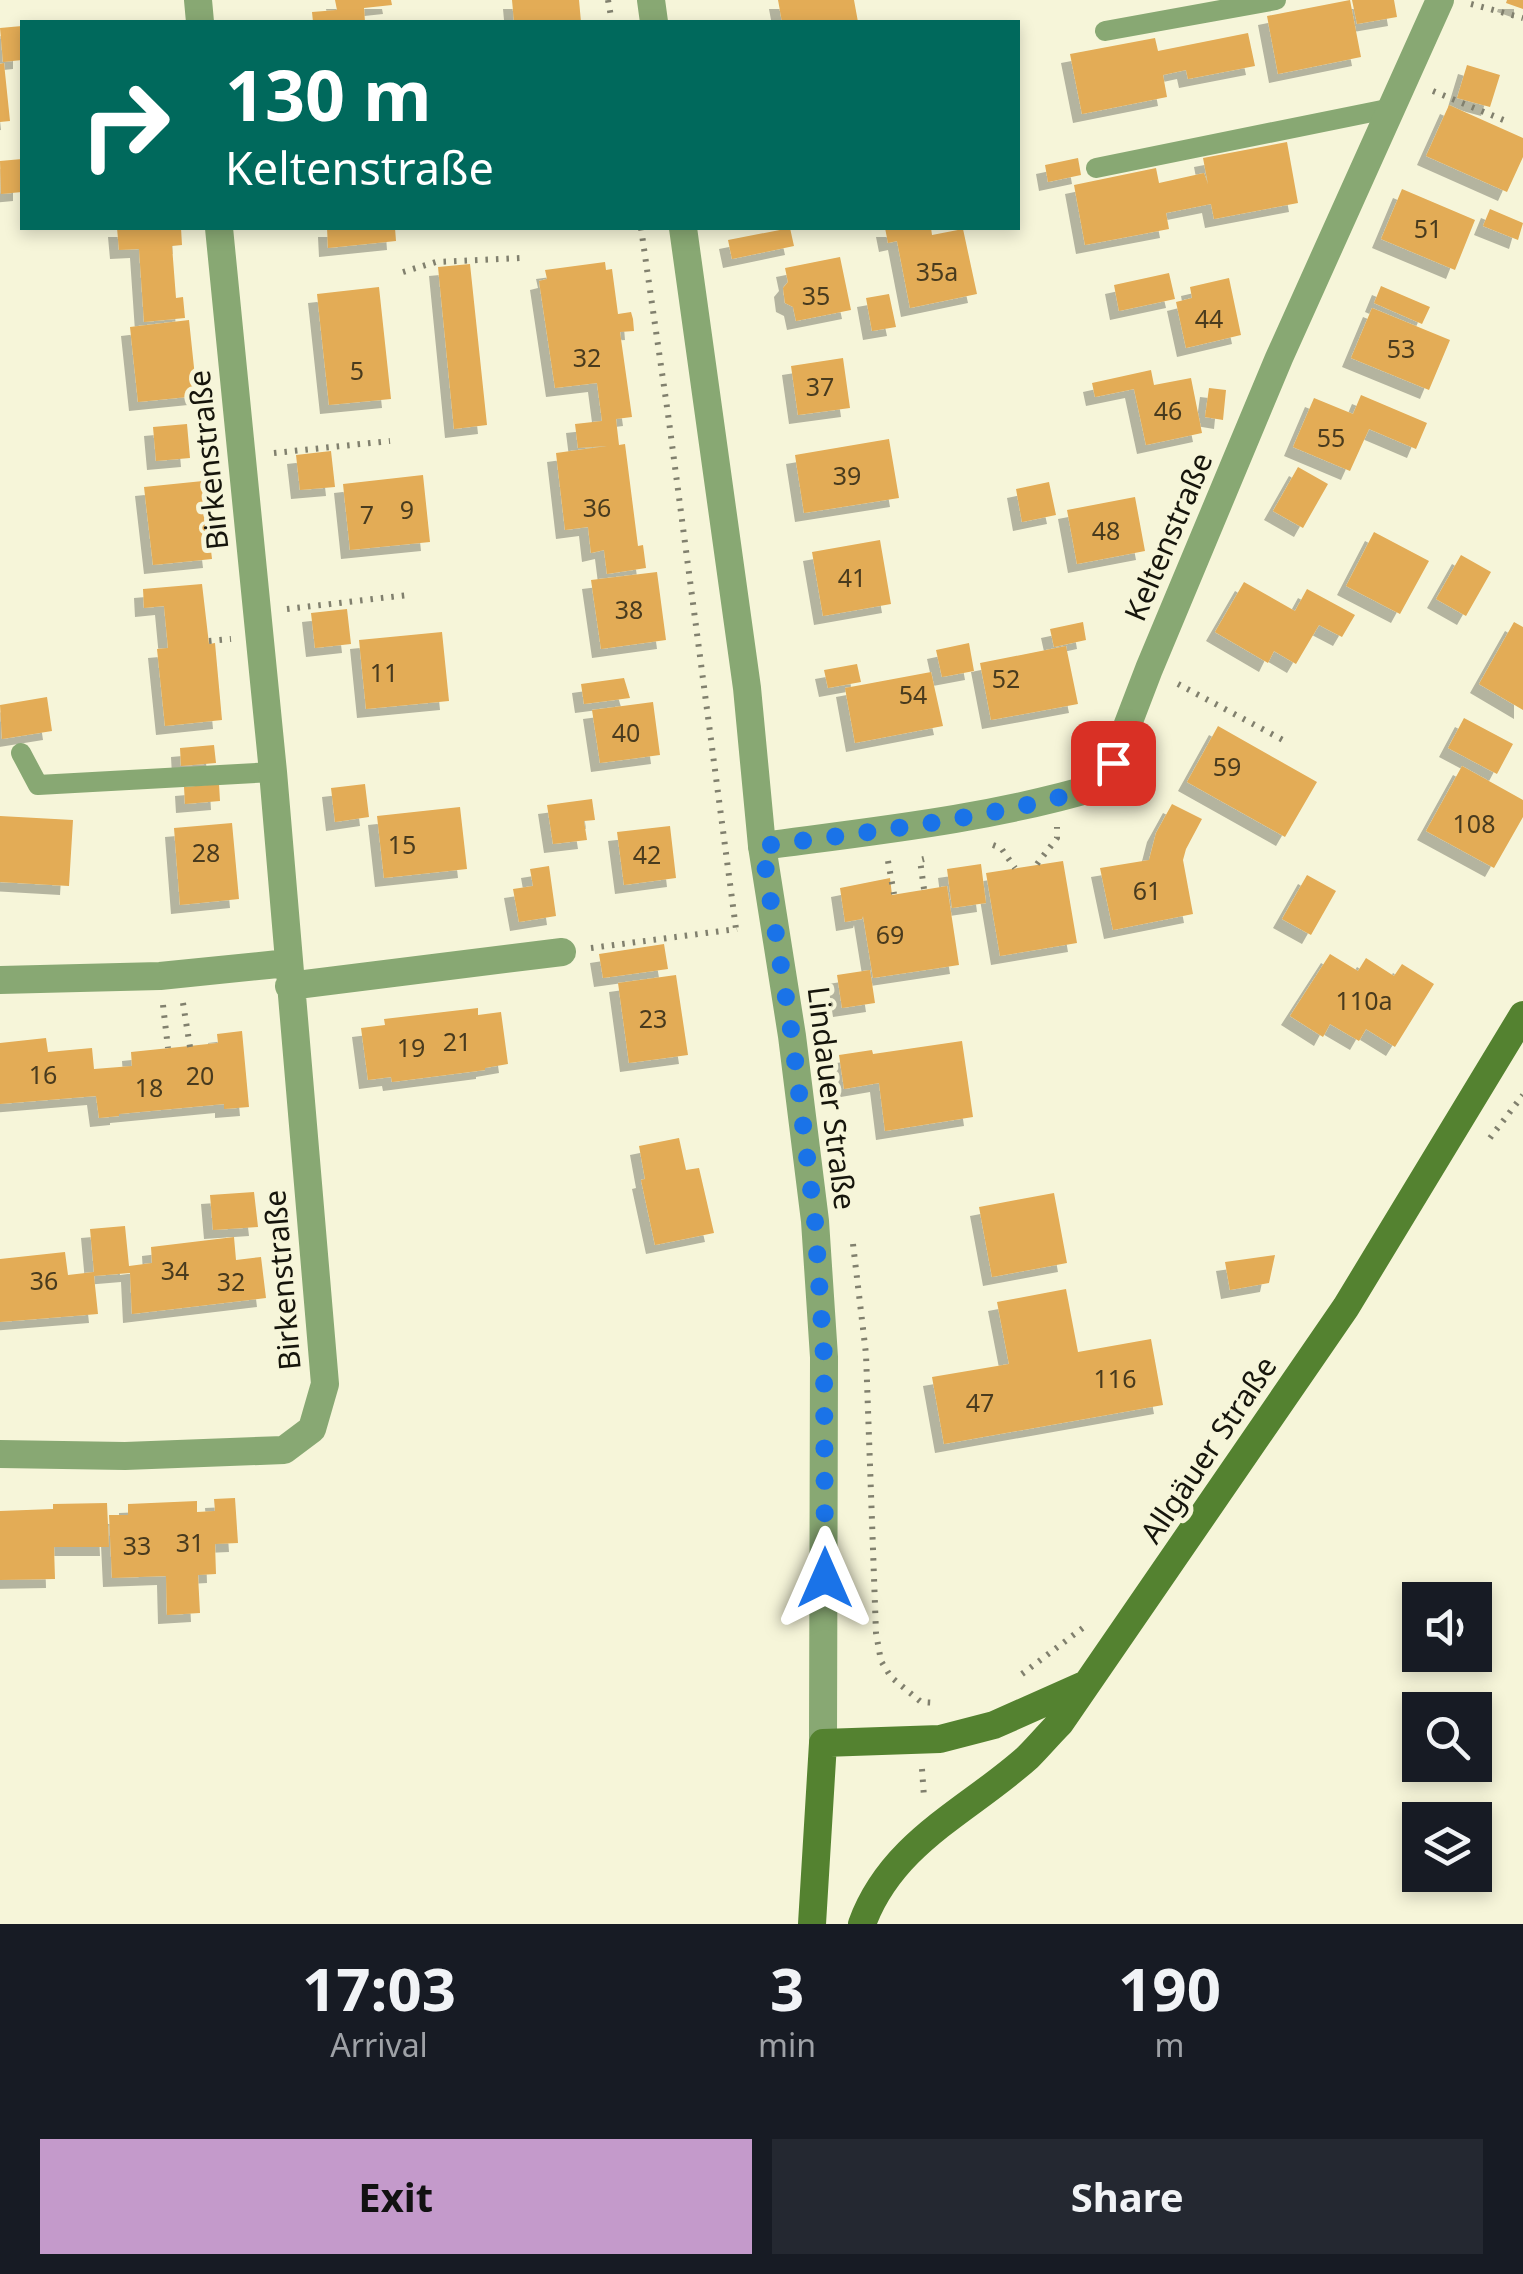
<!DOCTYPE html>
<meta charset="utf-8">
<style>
:root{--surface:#171b24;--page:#242831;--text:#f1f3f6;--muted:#9ea1a6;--accent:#c49acb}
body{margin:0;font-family:"Noto Sans",sans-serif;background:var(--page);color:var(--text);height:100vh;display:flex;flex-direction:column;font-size:38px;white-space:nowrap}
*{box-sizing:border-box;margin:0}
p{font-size:32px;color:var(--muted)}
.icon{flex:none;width:55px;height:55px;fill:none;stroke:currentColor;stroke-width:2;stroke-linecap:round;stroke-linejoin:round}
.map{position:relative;height:1924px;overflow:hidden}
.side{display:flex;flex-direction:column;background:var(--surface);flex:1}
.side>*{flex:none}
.top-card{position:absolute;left:20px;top:20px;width:1000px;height:210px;border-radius:0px;box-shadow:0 5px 15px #0003;background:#00695c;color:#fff;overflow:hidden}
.buttons{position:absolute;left:1402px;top:1582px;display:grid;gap:20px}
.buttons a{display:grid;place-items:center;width:90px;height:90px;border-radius:0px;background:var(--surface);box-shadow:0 5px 15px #0003;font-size:50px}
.pin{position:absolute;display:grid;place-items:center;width:85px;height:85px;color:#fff;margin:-42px;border-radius:20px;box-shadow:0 5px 15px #0006}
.me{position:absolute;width:110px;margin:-55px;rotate:0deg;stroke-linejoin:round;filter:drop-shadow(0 0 8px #0008)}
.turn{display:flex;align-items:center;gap:35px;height:210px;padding:0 40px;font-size:45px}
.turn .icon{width:130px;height:130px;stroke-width:2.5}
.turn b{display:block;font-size:70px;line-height:85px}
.eta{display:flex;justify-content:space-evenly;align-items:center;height:170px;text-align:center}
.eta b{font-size:60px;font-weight:700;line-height:70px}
.cta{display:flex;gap:20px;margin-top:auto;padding:20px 40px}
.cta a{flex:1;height:115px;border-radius:0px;background:var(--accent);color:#111;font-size:40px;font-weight:700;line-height:115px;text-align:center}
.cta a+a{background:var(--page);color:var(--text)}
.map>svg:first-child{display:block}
.building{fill:#e3ac56;filter:url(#shadow)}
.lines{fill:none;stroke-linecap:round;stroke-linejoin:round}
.path{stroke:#81806e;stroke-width:6;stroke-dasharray:2.5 8;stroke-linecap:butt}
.service{stroke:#88a873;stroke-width:20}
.minor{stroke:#88a873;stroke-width:28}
.tertiary{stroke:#88a873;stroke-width:28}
.secondary{stroke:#548230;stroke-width:28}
.route{stroke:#1a73e8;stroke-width:18;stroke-dasharray:0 32.4}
.labels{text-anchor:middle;stroke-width:10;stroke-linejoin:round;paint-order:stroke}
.number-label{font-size:25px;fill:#493b1e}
.street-label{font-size:30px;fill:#16150c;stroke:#f6f5d9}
</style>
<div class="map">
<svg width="1523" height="1924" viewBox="0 0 1523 1924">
<defs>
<filter id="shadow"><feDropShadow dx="-9" dy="9" stdDeviation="0" flood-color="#0004"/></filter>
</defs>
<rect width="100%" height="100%" fill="#f6f5d9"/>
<path class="building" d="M335,0H391L392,5L364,8L365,22H313L312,12L337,10Z
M512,0H579L581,22H514Z
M778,0H854L858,22H782Z
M1350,0L1361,57L1278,74L1267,16Z
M1352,0H1394L1397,17L1357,24Z
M1507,0H1523V9L1506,3Z
M22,26V60L3,62L0,28Z
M1248,33L1255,66L1188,79L1186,70L1163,75L1167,97L1082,114L1070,54L1155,38L1158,51Z
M4,63L10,121L0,122V64Z
M1467,65L1500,75L1490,107L1457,98Z
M1449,105L1523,138V157L1507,192L1426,156Z
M1287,142L1298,203L1214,219L1211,204L1166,213L1169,229L1085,245L1074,185L1156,168L1159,183L1204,173L1208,184L1203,158Z
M1078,158L1081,175L1048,182L1045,165Z
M22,159V192L1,194L0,161Z
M1402,189L1475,220L1455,270L1381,239Z
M1490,209L1523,223L1518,240L1483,226Z
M117,228H181L182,245L172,246L176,298L183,297L185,318L144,322L139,249L119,250Z
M327,228H395L396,241L328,248Z
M790,228L794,246L732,259L728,240Z
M885,228H931L932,235L963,229L977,294L910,308L897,241L888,243Z
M840,257L851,310L796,321L793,307L785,303L783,288L788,282L785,268Z
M605,262L606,270L612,269L618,314L631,312L633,319L634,331L620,332L632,417L616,419L619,445L625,444L638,546L643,545L646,568L607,574L604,550L591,553L588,527L565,530L556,453L607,446L578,448L575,424L602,421L597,383L555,388L539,281L547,279L545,270Z
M470,264L487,425L454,429L438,267Z
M1169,273L1175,299L1119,311L1114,285Z
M1229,278L1241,335L1186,348L1176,302L1192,298L1190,287Z
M1381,286L1430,307L1422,324L1374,303Z
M379,287L391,399L329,405L317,294Z
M889,294L896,327L872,331L866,298Z
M1372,308L1450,340L1429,390L1351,358Z
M189,320L197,396L138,402L130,327Z
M843,358L850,408L798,415L791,366Z
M1151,370L1154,385L1191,378L1202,433L1146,445L1134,389L1095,397L1092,383Z
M1209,388L1226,390L1223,420L1205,417Z
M1361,395L1427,423L1416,449L1369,429L1350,471L1293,447L1314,398L1353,414Z
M187,424L190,458L156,461L153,427Z
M889,439L899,498L804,513L795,455Z
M331,451L335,487L300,490L296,455Z
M1298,467L1328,484L1303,528L1273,511Z
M423,475L430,542L350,550L343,484Z
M203,481L212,559L153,565L144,487Z
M1049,482L1056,515L1022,522L1016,489Z
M1135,497L1145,551L1077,564L1067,510Z
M1374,532L1429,561L1400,614L1346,586Z
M880,540L891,604L823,616L812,552Z
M1461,555L1491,572L1466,616L1436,599Z
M657,572L666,640L601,649L591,580Z
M1244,582L1295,611L1307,589L1355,615L1342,637L1319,625L1296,664L1274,651L1268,663L1215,632Z
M202,584L209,644L215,643L222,720L165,726L157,649L168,648L164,606L144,608L143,589Z
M347,609L351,644L315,648L311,613Z
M1083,622L1086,640L1054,647L1050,629Z
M1514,622L1523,627V710L1479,684Z
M442,632L449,701L366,709L359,640Z
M969,643L974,671L942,677L936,650Z
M1066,646L1078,704L991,720L980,663Z
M857,664L861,682L828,688L824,670Z
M931,672L943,726L855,743L845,688Z
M624,678L630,698L584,704L581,684Z
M47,697L52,731L2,739L0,705Z
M653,702L660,755L600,763L592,710Z
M1464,718L1513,744L1497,774L1448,748Z
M1218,726L1317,782L1285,837L1187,782Z
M214,745L216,763L181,766L180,748Z
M1462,766L1523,800V817L1494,868L1426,831Z
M219,784L220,801L185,804L184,787Z
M365,784L369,817L335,822L331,788Z
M592,799L595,820L584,821L587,840L553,844L547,805Z
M1172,804L1202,819L1186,849L1183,860L1193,914L1113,930L1100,868L1149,860L1156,833Z
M460,807L467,869L384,878L377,816Z
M0,816L73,820L69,886L0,882Z
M232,823L239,899L180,905L174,828Z
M670,826L676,878L624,885L617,832Z
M1063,861L1077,943L1000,956L986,873Z
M981,864L986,903L952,908L947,869Z
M549,866L556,916L519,922L513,889L533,886L530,869Z
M1307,875L1336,891L1311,935L1282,919Z
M890,878L892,895L947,886L959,965L873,978L863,916L862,919L845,922L840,888Z
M664,944L668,969L603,978L599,954Z
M1330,954L1358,971L1366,958L1394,976L1402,964L1434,984L1395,1047L1366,1029L1359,1041L1330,1024L1323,1037L1290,1016Z
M870,970L875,1003L842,1008L837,975Z
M676,975L688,1055L629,1063L618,983Z
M478,1008V1015L501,1012L508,1064L485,1068V1070L392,1082L391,1077L368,1080L361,1028L385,1025L384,1019Z
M242,1031L249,1107L224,1109V1104L119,1114V1116L99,1118L96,1096L0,1104V1043L46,1038L48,1052L92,1048L94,1069L132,1066L131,1052L218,1043L217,1034Z
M962,1041L973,1117L885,1131L879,1083L844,1089L839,1055L872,1050L873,1054Z
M679,1138L686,1170L699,1168L714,1233L655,1245L641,1180L645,1179L639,1146Z
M254,1192L258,1227L213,1230L210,1195Z
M1054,1193L1067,1263L992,1277L979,1207Z
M125,1226L129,1266L152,1263L151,1247L234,1237L236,1260L261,1257L266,1298L132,1314L130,1273L94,1276L98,1314L0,1322V1259L65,1252L68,1275L94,1272L90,1229Z
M1275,1255L1269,1283L1230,1290L1225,1262Z
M1066,1289L1078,1352L1151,1339L1163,1405L944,1444L932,1377L1009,1364L997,1302Z
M235,1498L238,1543L215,1544L216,1574L198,1575L200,1613L167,1615L166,1576L112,1578L109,1515H128V1504L197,1501V1512L215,1511L214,1499Z
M107,1503L109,1547H54L55,1579L0,1580V1511L53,1509V1504Z"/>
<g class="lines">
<path class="path" d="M608,0L612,22
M1471,4L1523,18
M1433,91L1506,121
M641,228L668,414L736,929
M403,272L436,262L520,258
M274,453L390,441
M287,609L408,595
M209,641L231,639
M1178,684L1283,740
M993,845L1001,848L1015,868
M888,861L894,894
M1037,864L1057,838V827
M924,889L920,860L924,859
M591,948L737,929
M183,1003L190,1047
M163,1005L168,1048
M1490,1138L1523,1095
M853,1244L866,1354L876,1633L881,1661L891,1677L921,1702L937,1703
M1022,1674L1084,1627
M922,1769L924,1797"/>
<path class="service" d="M1105,31L1276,0
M1096,168L1392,108
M21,753L38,785L273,772"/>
<path class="minor" d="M198,0L200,22
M762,846C874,831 990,819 1100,786L1113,763L1149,669L1279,358L1440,0
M0,980L160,976L288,963
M289,986L562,952
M0,1454L125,1456L284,1450L312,1429L325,1384L273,772L219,228"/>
<path class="tertiary" d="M651,0L654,22
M683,228L747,688L762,846L792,1036L815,1221L824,1357L823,1743"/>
<path class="secondary" d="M812,1924L823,1743L940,1739L994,1725L1084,1685
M862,1924C892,1842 968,1811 1028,1757C1039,1746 1049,1734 1060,1723L1346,1307L1523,1015"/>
</g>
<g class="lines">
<path class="route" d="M825,1578L824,1357L815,1221L792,1036L762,846C874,831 990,819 1100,786L1113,763"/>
</g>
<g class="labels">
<g class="number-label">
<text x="1428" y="238">51</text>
<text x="937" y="281">35a</text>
<text x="816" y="305">35</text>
<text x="1209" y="328">44</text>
<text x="1401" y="358">53</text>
<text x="587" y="367">32</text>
<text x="357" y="380">5</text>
<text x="820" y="396">37</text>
<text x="1168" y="420">46</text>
<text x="1331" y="447">55</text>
<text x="847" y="485">39</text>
<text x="597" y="517">36</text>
<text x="407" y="519">9</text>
<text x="367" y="524">7</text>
<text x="1106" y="540">48</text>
<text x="852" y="587">41</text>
<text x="629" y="619">38</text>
<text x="384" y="682">11</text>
<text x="1006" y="688">52</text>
<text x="913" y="704">54</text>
<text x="626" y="742">40</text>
<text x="1227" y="776">59</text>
<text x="1474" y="833">108</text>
<text x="402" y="854">15</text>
<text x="206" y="862">28</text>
<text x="647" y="864">42</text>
<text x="1147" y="900">61</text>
<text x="890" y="944">69</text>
<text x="1364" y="1010">110a</text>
<text x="653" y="1028">23</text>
<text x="457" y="1051">21</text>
<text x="411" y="1057">19</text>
<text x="43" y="1084">16</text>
<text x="200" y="1085">20</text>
<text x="149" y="1097">18</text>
<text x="175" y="1280">34</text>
<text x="44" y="1290">36</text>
<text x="231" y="1291">32</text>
<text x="1115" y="1388">116</text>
<text x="980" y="1412">47</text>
<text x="190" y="1552">31</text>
<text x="137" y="1555">33</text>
</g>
<g class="street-label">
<text transform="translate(209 460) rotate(-96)" y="10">Birkenstraße</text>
<text transform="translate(1169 537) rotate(-67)" y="10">Keltenstraße</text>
<text transform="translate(831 1098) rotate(83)" y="10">Lindauer Straße</text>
<text transform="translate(283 1280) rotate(-95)" y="10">Birkenstraße</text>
<text transform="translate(1209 1450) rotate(-56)" y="10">Allgäuer Straße</text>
</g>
</g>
</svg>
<div class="buttons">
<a><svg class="icon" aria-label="sound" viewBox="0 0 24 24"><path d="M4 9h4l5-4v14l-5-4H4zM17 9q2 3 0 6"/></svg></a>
<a><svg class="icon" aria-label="search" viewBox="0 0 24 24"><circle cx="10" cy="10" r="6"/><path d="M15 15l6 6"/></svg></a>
<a><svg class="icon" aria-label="layers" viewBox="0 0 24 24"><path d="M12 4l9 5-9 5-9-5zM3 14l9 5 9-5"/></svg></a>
</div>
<div class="pin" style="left:1113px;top:763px;background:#d93025"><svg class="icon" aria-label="arrive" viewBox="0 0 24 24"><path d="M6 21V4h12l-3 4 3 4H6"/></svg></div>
<svg class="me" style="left:825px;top:1578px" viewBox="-20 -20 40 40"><path d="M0-17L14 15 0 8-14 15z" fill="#1a73e8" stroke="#fff" stroke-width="4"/></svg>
<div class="top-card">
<div class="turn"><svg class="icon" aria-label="right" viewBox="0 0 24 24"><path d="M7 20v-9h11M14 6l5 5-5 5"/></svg><div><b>130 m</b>Keltenstraße</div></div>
</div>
</div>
<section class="side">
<div class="eta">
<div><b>17:03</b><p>Arrival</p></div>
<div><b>3</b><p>min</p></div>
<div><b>190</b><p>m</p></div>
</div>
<div class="cta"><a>Exit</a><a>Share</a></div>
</section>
